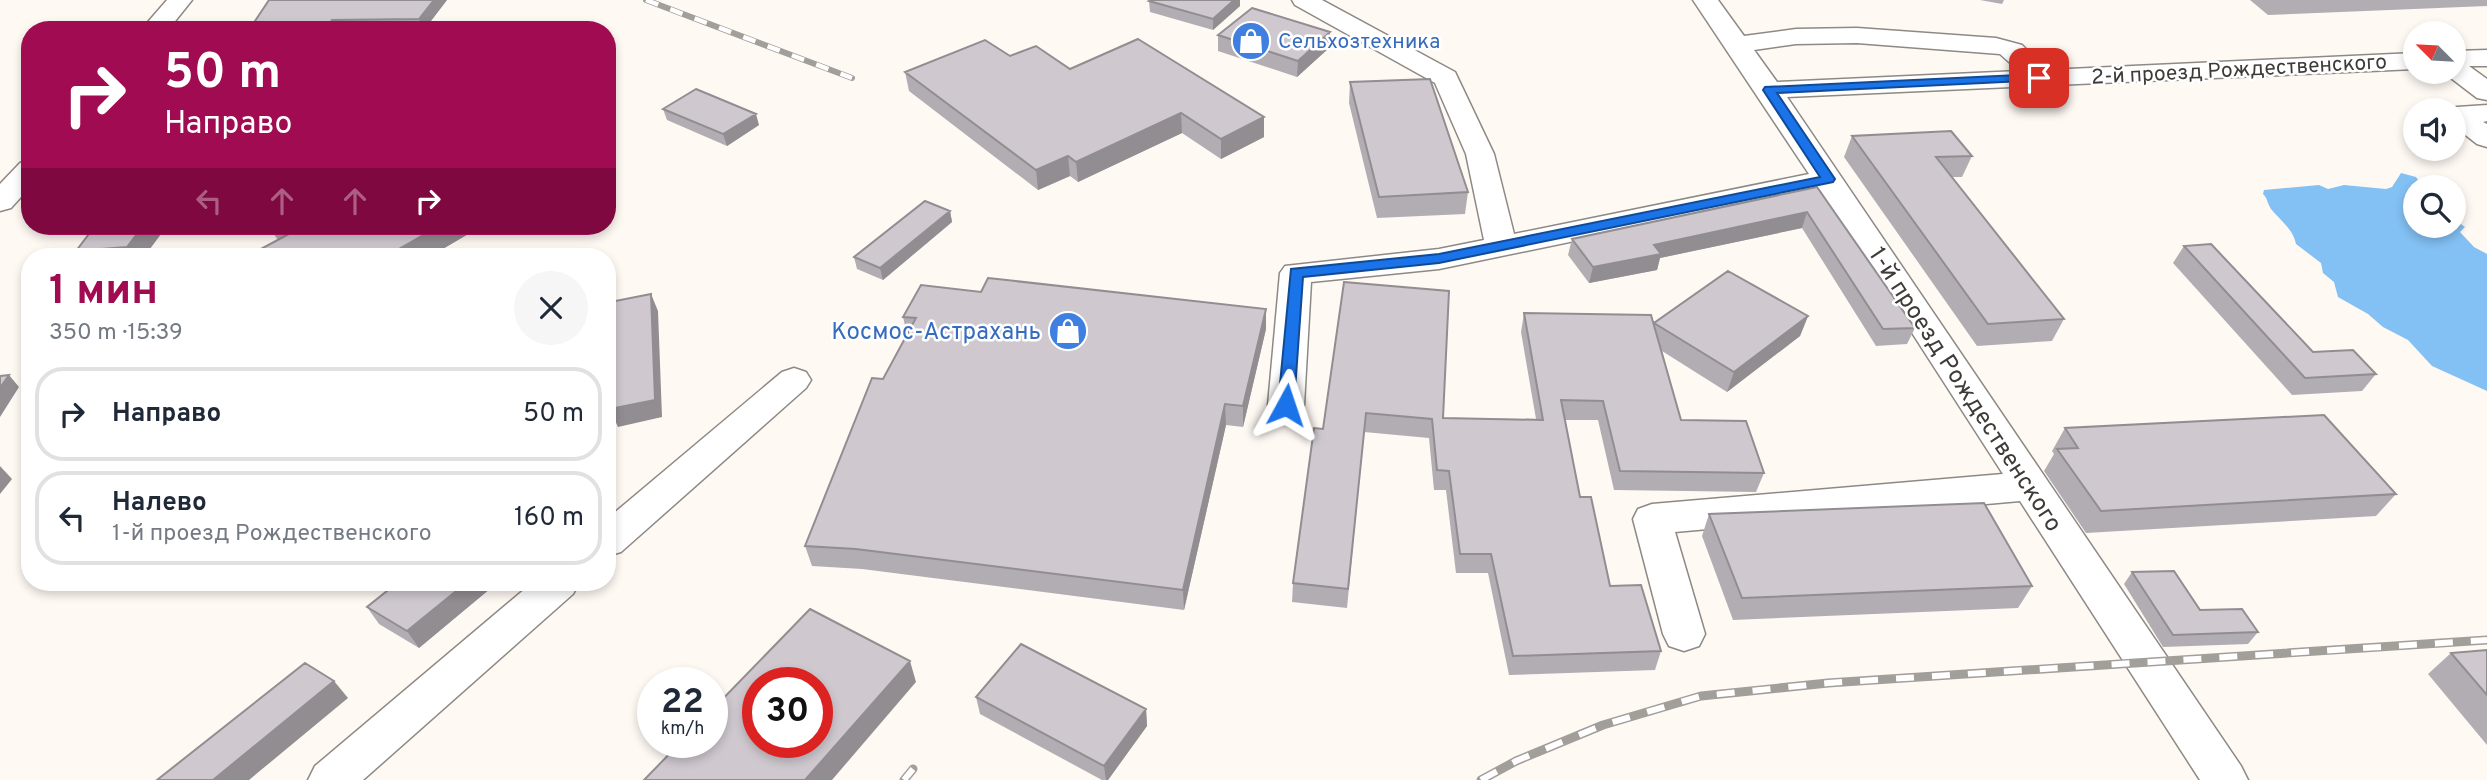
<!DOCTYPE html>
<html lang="ru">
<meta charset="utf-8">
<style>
:root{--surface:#fff;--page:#f6f6f7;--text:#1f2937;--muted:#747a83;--line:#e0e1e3;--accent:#a00b51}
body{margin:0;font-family:Overpass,sans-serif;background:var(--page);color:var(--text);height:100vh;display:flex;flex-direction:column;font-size:26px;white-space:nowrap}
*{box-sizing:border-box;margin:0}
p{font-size:23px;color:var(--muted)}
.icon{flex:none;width:38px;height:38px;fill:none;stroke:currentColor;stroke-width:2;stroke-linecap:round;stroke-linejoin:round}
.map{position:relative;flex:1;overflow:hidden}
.details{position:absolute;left:21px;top:248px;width:595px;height:343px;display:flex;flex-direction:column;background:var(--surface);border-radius:28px;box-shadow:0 4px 10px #0003}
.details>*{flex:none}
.hud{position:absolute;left:21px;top:21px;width:595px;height:214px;border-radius:28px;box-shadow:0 4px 10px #0003;background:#a00b51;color:#fff;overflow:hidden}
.needle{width:46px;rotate:294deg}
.fabs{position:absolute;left:2403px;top:21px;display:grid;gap:14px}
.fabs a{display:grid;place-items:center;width:63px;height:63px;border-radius:50%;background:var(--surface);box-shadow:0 4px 10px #0003;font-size:35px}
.speed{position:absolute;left:637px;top:667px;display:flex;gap:14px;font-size:35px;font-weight:700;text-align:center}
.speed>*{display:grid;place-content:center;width:91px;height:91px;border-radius:50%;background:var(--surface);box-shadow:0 4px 10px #0003;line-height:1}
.speed small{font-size:18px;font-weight:400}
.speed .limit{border:10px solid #d22;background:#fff;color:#111}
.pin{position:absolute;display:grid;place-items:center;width:60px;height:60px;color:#fff;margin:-30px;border-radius:14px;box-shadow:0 4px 10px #0006}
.me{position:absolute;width:77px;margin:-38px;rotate:5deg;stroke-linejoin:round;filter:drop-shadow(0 0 5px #0008)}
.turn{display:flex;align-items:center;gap:24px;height:147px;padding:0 28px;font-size:32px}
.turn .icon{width:91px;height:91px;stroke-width:2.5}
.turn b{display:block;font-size:49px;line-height:60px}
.lanes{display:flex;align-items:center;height:66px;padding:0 28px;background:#0003;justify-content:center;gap:35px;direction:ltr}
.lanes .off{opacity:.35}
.round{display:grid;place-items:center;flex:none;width:74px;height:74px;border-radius:37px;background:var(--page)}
.head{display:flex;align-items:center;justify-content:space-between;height:119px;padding:0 28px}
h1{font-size:42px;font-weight:700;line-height:52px;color:var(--accent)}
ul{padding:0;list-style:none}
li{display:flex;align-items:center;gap:21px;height:94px;margin:0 14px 10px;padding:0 14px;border:4px solid var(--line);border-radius:28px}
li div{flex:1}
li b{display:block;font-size:26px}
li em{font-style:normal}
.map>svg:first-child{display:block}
.water{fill:#83c0f3}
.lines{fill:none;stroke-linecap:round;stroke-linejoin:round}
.minor-casing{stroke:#8e8984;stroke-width:3}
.minor{fill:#fff;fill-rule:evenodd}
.rail-far1-casing{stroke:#a29e9a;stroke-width:6}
.rail-casing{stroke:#a29e9a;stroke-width:9}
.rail-far1{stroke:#fff;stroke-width:4.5;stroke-dasharray:13;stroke-linecap:butt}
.rail{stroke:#fff;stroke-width:6;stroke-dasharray:18;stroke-linecap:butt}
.wall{fill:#b2adb2}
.shaded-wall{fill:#918d91}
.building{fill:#cfc9cf;stroke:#918d91;stroke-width:2;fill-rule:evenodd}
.route{fill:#1a73e8;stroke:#114b97;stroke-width:2}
.labels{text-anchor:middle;stroke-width:5;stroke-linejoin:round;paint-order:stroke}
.far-shop-label{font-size:21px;fill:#366cbe;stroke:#fff;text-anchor:start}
.far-street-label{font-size:21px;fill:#3e3b39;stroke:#fff}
.shop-label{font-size:24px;fill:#366cbe;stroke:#fff;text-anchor:end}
.street-label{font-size:24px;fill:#3e3b39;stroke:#fff}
</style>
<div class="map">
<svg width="2487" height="780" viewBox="0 0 2487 780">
<rect width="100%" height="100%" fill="#fff9f4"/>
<path class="water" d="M2401,173L2416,177L2423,187H2415V226H2454V219L2465,227L2460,232L2474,247L2487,254V391L2432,366L2408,340L2383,327L2368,314L2338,297L2334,282L2323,273L2321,263L2296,244C2293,229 2280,220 2271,209C2267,203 2268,199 2263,194L2264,190L2319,185L2328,189L2344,185L2386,189L2392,187Z"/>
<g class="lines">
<g class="minor-casing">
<path id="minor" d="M167,0H192L168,30H141Z
M1292,0H1322L1455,72L1494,154L1514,234L1809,174L1693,0H1718L1744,36L1796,29L1857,28L1996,38L2022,45L2047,70L2415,53V69L1787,97L2241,766L2248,780H2200L2020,501L1675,532L1705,634L1699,646L1684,651L1669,646L1663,634L1633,519L1638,509L1652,504L2003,474L1820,190L1439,269L1311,282L1304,405L1299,414L1286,417L1273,414L1268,405L1280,273L1285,266L1439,249L1484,240L1466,154L1435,83L1295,5ZM1857,43L2000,54L2019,71L1777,82L1754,50L1796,44Z
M2487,50V66H2469L2487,79V100L2477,98L2443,72H2454V51Z
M2487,105V121L2483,122L2487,124V147L2477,144L2454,126V110H2446L2457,107Z
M30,160V187L11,208L0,211V184L20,163Z
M794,368L806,372L811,380L806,388L621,552L607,556V519L782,372Z
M532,583H579L573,594L363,780H308L315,766Z"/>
</g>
<use href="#minor" class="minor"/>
<g class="rail-far1-casing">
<path id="rail-far1" d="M646,0L852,78"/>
</g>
<g class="rail-casing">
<path id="rail" d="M904,780L913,769
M1481,780L1516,761L1603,725L1701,696L1828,683L2487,640"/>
</g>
<use href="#rail-far1" class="rail-far1"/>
<use href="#rail" class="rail"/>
</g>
<path class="wall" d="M447,0L424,30H249Z
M1980,0H2004L2002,4Z
M2250,0H2487V6L2268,15Z
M1149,1L1240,6L1213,30L1150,12Z
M1330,32L1329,48L1297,77L1218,51V35Z
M1010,56L1070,69L1264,137L1221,159L1182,133L1078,182L1070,176L1038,190L909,91L905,72Z
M1350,82L1468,192L1465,214L1377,218L1349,103Z
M663,109L759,125L727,146L667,120Z
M1852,136L1972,156L1962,177H1952L2064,319L2052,341L1977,346L1844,157Z
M1817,187L1915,328L1907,344L1876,346L1802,228L1660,258L1657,270L1589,283L1568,255L1572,239Z
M950,211L952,222L883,280L857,269L854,257Z
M95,226L144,257H81L76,251Z
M268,226H482L429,257H261L257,251L278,240Z
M2184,246L2313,352L2376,374L2362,391L2292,395L2173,263Z
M1344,282L1443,418L1536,419L1521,332L1524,313L1654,323L1808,316L1800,336L1727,392L1662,351L1681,420L1764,473L1756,492L1614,490L1598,420H1565L1580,497L1610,586L1661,651L1655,670L1509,675L1488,573H1456L1446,490H1434L1429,438L1364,432L1347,608L1292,602L1293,583L1323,429Z
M903,317L1266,329L1243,427L1226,425L1184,610L862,569L812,566L805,546L883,379L907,334Z
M2065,428L2396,494L2376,516L2086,533L2044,471L2054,454L2052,451Z
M1709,514L2032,586L2018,608L1733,620L1702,536Z
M2132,572L2200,610L2258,632L2248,644L2163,647L2124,584Z
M397,583H497L419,648L379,624L367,607Z
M2487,650V745L2428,674L2451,653Z
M976,697L1146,709L1147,726L1108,780H1102L980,714Z"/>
<path class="shaded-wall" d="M434,0H447L424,30L419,19Z
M1234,0H1240V6L1213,30V19Z
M332,20L338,30H326Z
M1330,32L1329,48L1297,77L1298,61Z
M1181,113L1182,133L1078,182L1076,162Z
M756,114L759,125L727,146L723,134Z
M1264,117V137L1221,159V139Z
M1068,156L1070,176L1038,190L1036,170Z
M950,211L952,222L883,280L880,268Z
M1807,212L1802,228L1660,258L1657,270L1589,283L1593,267L1654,245Z
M143,226H167L144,257H134L127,247Z
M439,226H482L429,257H385Z
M651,294L658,311L662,417L618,427L610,409Z
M1266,309V329L1243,427V406Z
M1808,316L1800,336L1727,392L1734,372Z
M9,375L19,387L0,417V388Z
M1225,404L1226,425L1184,610L1183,590Z
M0,466L12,479L0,494Z
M466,583H497L419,648L407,631Z
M910,661L916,682L832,780H805Z
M334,681L348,698L249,780H213Z
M1146,709L1147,726L1108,780H1106L1104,766Z"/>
<path class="building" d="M269,0H434L419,19L332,20L326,30H249Z
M1151,0H1234L1213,19L1149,1Z
M1252,8L1330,32L1298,61L1218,35Z
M1138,39L1264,117L1221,139L1181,113L1076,162L1068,156L1036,170L905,72L985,40L1010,56L1036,46L1070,69Z
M1430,79L1468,192L1379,197L1350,82Z
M696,89L756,114L723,134L663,109Z
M1951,131L1972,156L1936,157L2064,319L1988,324L1852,136Z
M1817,187L1915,328L1883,329L1807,212L1654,245L1661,254L1593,267L1572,239Z
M925,201L950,211L880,268L854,257Z
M95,226H143L127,247L76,251Z
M275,226H439L385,257H268L257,251L289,234Z
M2211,244L2313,352L2353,350L2376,374L2305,378L2184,246Z
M1728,271L1808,316L1734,372L1654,323Z
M988,278L1266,309L1243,406L1225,404L1183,590L856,549L805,546L872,378L883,379L916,318L903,317L921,285L981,292Z
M1344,282L1449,291L1443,418L1543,420L1524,313L1651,315L1681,420L1746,421L1764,473L1620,471L1603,401L1561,400L1580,497H1591L1610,586L1641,585L1661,651L1513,656L1491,554H1460L1449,471L1437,470L1432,419L1366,413L1348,589L1293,583L1314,428L1323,429Z
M651,294L655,400L610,409V302Z
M9,375L0,388V376Z
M2324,415L2396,494L2101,511L2057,449L2078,448L2065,428Z
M1984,503L2032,586L1742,598L1709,514Z
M2174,571L2200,610L2242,609L2258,632L2173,635L2132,572Z
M397,583H466L407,631L367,607Z
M810,609L910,661L805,780H644L681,742H712V710ZM758,682H817V742H758Z
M1021,644L1146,709L1104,766L976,697Z
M2487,650V695L2451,653Z
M305,663L334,681L213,780H157Z"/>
<path class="route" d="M2039,74L2044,75V80L1777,93L1835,179L1833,182L1439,263L1303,277L1294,405L1286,410L1278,405L1291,269L1439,254L1820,177L1763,90L1765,87Z"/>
<defs>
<g id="shop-disc" transform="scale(2.0125)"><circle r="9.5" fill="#3f7fe0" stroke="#fff"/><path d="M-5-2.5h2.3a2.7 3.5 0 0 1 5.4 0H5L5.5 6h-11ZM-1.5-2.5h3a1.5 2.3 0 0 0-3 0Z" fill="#fff"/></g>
</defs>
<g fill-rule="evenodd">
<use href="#shop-disc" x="1251" y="41"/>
<use href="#shop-disc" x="1068" y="331"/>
</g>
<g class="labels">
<g class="far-shop-label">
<text x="1278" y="48">Сельхозтехника</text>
</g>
<g class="far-street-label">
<text transform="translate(2239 69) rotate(-3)" y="7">2-й проезд Рождественского</text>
</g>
<g class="shop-label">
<text x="1041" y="339">Космос-Астрахань</text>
</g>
<g class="street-label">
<text transform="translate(1966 389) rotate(57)" y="8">1-й проезд Рождественского</text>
</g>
</g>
</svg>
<div class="fabs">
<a><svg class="needle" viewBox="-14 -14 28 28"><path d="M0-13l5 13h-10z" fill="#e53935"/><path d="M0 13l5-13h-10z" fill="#747a83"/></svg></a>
<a><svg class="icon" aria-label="sound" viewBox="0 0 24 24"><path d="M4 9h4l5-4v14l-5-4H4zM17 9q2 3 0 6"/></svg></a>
<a><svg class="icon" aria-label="search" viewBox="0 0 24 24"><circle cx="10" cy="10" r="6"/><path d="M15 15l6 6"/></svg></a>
</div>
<div class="speed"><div>22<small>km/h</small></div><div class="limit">30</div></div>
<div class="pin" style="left:2039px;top:78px;background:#d93025"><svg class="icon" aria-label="arrive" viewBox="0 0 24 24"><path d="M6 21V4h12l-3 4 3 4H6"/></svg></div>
<svg class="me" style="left:1286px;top:405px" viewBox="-20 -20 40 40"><path d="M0-17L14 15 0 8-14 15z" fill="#1a73e8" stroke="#fff" stroke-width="4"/></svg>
<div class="hud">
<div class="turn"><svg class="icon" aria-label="right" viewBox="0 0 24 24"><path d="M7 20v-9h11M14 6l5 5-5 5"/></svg><div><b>50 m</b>Направо</div></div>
<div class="lanes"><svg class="icon off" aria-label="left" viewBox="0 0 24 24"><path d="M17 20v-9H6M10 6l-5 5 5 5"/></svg><svg class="icon off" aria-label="ahead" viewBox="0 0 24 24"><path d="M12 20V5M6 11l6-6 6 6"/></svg><svg class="icon off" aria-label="ahead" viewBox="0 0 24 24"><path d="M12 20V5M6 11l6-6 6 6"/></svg><svg class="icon" aria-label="right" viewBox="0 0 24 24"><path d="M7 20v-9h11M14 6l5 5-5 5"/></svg></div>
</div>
<section class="details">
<div class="head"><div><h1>1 мин</h1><p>350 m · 15:39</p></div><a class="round"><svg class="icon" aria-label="close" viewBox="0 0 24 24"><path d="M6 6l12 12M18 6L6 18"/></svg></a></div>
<ul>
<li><svg class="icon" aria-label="right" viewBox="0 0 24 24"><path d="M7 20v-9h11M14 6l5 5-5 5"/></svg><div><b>Направо</b></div><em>50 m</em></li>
<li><svg class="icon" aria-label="left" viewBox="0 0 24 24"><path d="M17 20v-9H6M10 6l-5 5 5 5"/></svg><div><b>Налево</b><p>1-й проезд Рождественского</p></div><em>160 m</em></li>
</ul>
</section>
</div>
